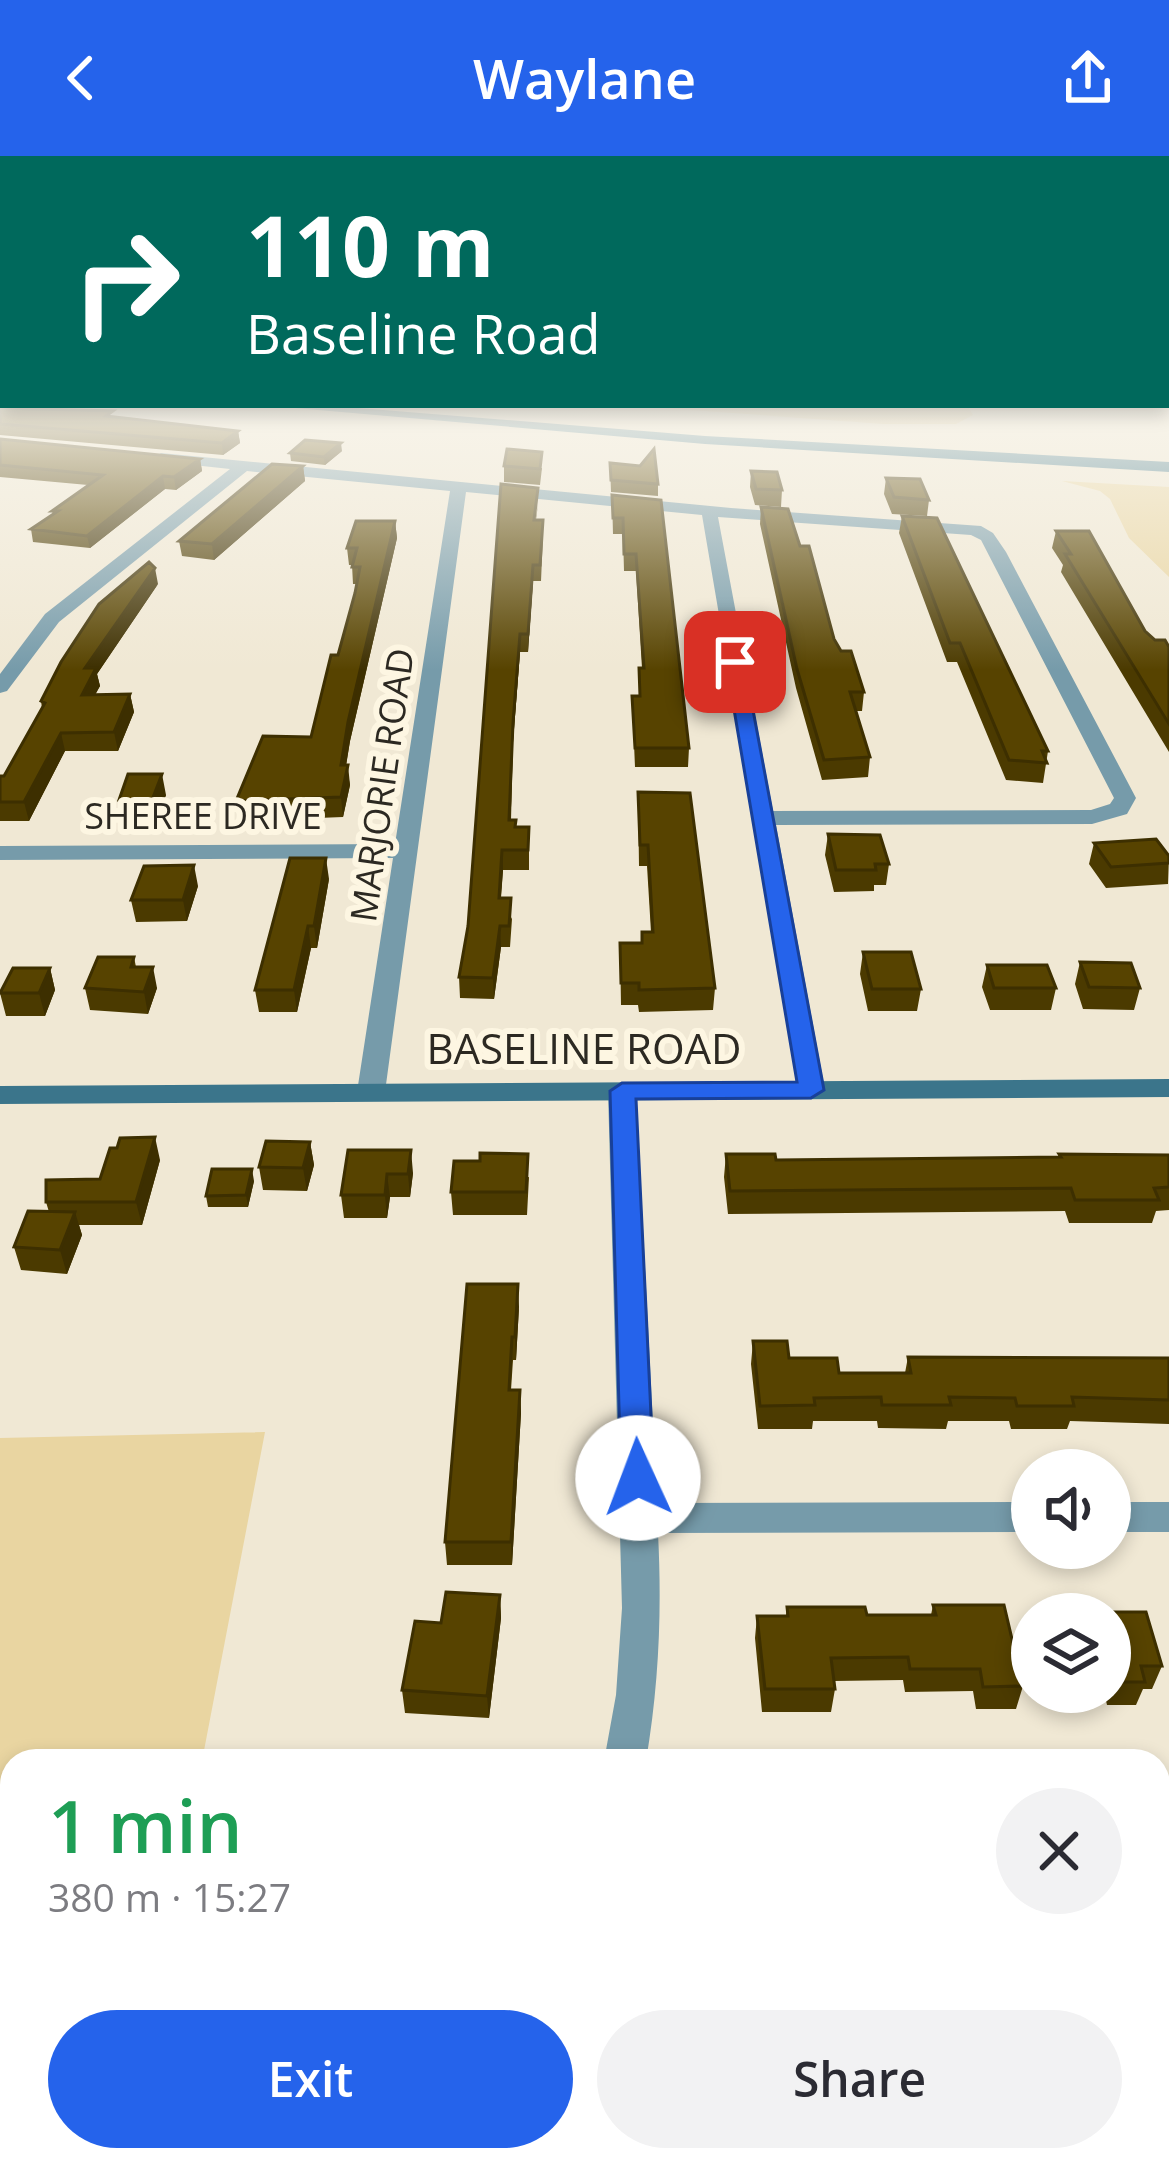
<!DOCTYPE html>
<meta charset="utf-8">
<style>
:root{--surface:#fff;--page:#f2f2f3;--text:#2b2b33;--muted:#7c7c81;--accent:#2563eb}
body{margin:0;font-family:"Open Sans",sans-serif;background:var(--page);color:var(--text);height:100vh;display:flex;flex-direction:column;font-size:45px;white-space:nowrap}
*{box-sizing:border-box;margin:0}
p{font-size:39px;color:var(--muted)}
.icon{flex:none;width:66px;height:66px;fill:none;stroke:currentColor;stroke-width:2;stroke-linecap:round;stroke-linejoin:round}
.map{position:relative;flex:1;overflow:hidden}
.sheet{position:absolute;left:0px;top:1593px;width:1170px;height:423px;display:flex;flex-direction:column;background:var(--surface);border-radius:36px 36px 0 0;box-shadow:0 6px 18px #0003}
.sheet>*{flex:none}
.banner{position:absolute;left:0px;top:0px;width:1170px;height:252px;box-shadow:0 6px 18px #0003;background:#00695c;color:#fff;overflow:hidden}
.fabs{position:absolute;left:1011px;top:1293px;display:grid;gap:24px}
.fabs a{display:grid;place-items:center;width:120px;height:120px;border-radius:50%;background:var(--surface);box-shadow:0 6px 18px #0003;font-size:60px}
.pin{position:absolute;display:grid;place-items:center;width:102px;height:102px;color:#fff;margin:-51px;border-radius:24px;box-shadow:0 6px 18px #0006}
.me{position:absolute;width:132px;margin:-66px;rotate:358deg;stroke-linejoin:round;filter:drop-shadow(0 0 9px #0008)}
.turn{display:flex;align-items:center;gap:42px;height:252px;padding:0 48px;font-size:54px}
.turn .icon{width:156px;height:156px;stroke-width:2.5}
.turn b{display:block;font-size:84px;line-height:102px}
.round{display:grid;place-items:center;flex:none;width:126px;height:126px;border-radius:63px;background:var(--page)}
.summary{display:flex;align-items:center;justify-content:space-between;height:204px;padding:0 48px}
h1{font-size:72px;font-weight:600;line-height:90px;color:#1e9e55}
.button{display:flex;gap:24px;margin-top:auto;padding:24px 48px}
.button a{flex:1;height:138px;border-radius:72px;background:var(--accent);color:#fff;font-size:48px;font-weight:600;line-height:138px;text-align:center}
.button a+a{background:var(--page);color:var(--text)}
header{display:flex;justify-content:space-between;align-items:center;height:156px;padding:0 48px;background:var(--accent);color:#fff;font-size:54px;font-weight:600}
.map>svg:first-child{display:block}
.green{fill:#e9d5a1}
.lines{fill:none;stroke-linecap:round;stroke-linejoin:round}
.street{fill:#769baa;fill-rule:evenodd}
.secondary{fill:#3b758b;fill-rule:evenodd}
.wall{fill:#4b3a00}
.shaded-wall{fill:#3d2f00}
.building{fill:#574300;stroke:#3d2f00;stroke-width:3}
.route{fill:#2563eb;stroke:#184099;stroke-width:3}
.labels{text-anchor:middle;stroke-width:12;stroke-linejoin:round;paint-order:stroke}
.far-street-label{font-size:36px;fill:#2c2922;stroke:#fdf6e2}
.street-label{font-size:42px;fill:#2c2922;stroke:#fdf6e2}
</style>
<header><svg class="icon" aria-label="back" viewBox="0 0 24 24"><path d="M15 5l-7 7 7 7"/></svg>Waylane<svg class="icon" aria-label="share" viewBox="0 0 24 24"><path d="M12 15V3M7 8l5-5 5 5M5 13v7h14v-7"/></svg></header>
<div class="map">
<svg width="1169" height="2014" viewBox="0 0 1169 2014">
<rect width="100%" height="100%" fill="#f0e8d4"/>
<path class="green" d="M622,249H967L973,259L956,268H884Z
M1062,325L1169,331V421L1129,382L1110,343L1100,335Z
M265,1276L202,1605H12V2004H126L124,2014H0V1282Z"/>
<g class="lines">
<path class="street" d="M161,297L731,352L981,370L993,377L1006,396L1136,642L1127,658L1092,668L776,669L825,934L821,940H801L702,359L466,336L385,936L371,945L361,942L357,936L393,702L0,704V690L395,688L450,335L247,315L59,466L7,535L0,537V518L45,458L230,313L156,305L153,302ZM718,361L971,379L981,384L1114,642L1110,648L1091,654L773,655Z
M622,926L636,935L657,1347L1032,1346V1376L658,1377C662,1455 659,1528 646,1605H604L616,1539L622,1452L608,935Z
M1110,1346H1169V1376H1110Z
M593,2004H645L647,2014H595Z"/>
<path class="secondary" d="M261,249H321L705,280L1169,306V316L705,288Z
M1169,923V941L0,948V930Z"/>
</g>
<path class="wall" d="M0,252L114,261L238,275L240,287L223,299L0,279Z
M0,283L200,303L202,315L176,334L165,333L90,392L33,386L31,373L53,358L52,355L88,329L0,321Z
M342,295L325,309L291,305L290,297Z
M610,307L658,328V340L611,336Z
M303,310L305,325L214,404L182,400L179,385Z
M504,310L542,312L540,329L504,326Z
M751,315L782,334L781,351L755,349L750,331Z
M886,322L929,344L927,360L892,358L884,338Z
M612,339L661,344L689,592L688,611H635L632,540H639V512H642L636,415H624L623,378H613Z
M538,348L536,364L543,380L541,425H533L528,496H520L513,586L511,664L515,671H529V714H503L501,742L512,763L510,791H501L494,843L460,842L459,821Z
M761,351L800,390L834,483L864,536L862,555H856L870,601L868,621L822,624L796,532L760,368Z
M902,360L1048,595L1043,627L1006,624L957,506H947L899,377Z
M395,365L397,382L350,585L346,609L350,629L343,661L239,665L236,645L311,581L338,499L357,428H353L352,409H349L347,392Z
M1056,375L1145,475L1155,484L1169,491V596L1061,416L1063,409L1052,392Z
M158,428L97,518L100,530L95,538H130L134,556L118,595H65L29,665H0V620H4L42,552L41,545Z
M638,636L715,832L713,854L639,856L638,849H621L620,787H642L651,776L647,710H639Z
M166,639L156,664H123L119,644Z
M828,678L889,708L886,729H874V735L834,736L825,699Z
M1094,687L1169,700L1168,728L1106,732L1089,708Z
M329,723L317,792H311L297,856H259L255,834Z
M198,730L187,765L136,766L131,744Z
M863,796L921,833L917,855H868L860,818Z
M134,801L136,811L157,832L148,858L90,854L85,832Z
M1080,806L1140,832L1134,854L1083,853L1075,828Z
M987,809L1056,832L1051,854H990L982,831Z
M50,812L55,834L45,860H6L0,837Z
M310,986L314,1009L307,1035L263,1034L259,1011Z
M348,994L413,1017L410,1041H390L387,1062H344L341,1039Z
M726,998L776,1004L1058,1001L1059,998L1169,999V1054L1156,1055L1152,1067H1069L1065,1055L728,1058L724,1021Z
M160,1004L142,1069H79L82,1079L67,1118L21,1114L14,1091L49,1056L46,1046L100,1023Z
M529,1021L527,1059H453L451,1036Z
M254,1025L248,1051H208L206,1040Z
M519,1151L516,1204H513L511,1234H520L521,1257L512,1409H447L445,1386Z
M753,1185L789,1202L839,1217H905L908,1201L1169,1202V1268L1070,1265L1067,1273H1011L1009,1265H948L946,1273L878,1272L877,1265H813L812,1273H758L751,1208Z
M500,1439L501,1462L489,1562L405,1557L402,1534L441,1467Z
M933,1449L1023,1530L1016,1553H976L973,1535L905,1536L903,1524L834,1525L835,1533L831,1556H762L755,1482L757,1460H786L787,1451L867,1459H931Z
M1054,1456H1146L1162,1510L1152,1533H1143L1136,1549H1107L1104,1536H1110V1458H1054Z
M814,2004H942L947,2014H818Z"/>
<path class="shaded-wall" d="M238,275L240,287L223,299L222,287Z
M341,287L342,295L325,309L324,301Z
M200,303L202,315L176,334L174,321Z
M303,310L305,325L214,404L212,388Z
M163,320L165,333L90,392L87,380Z
M395,365L397,382L350,585L343,629L341,609L348,566Z
M533,409V425L528,496V478Z
M155,412L158,428L97,518L100,530L86,556L82,539L85,512Z
M520,478V496L513,586L510,684L513,567Z
M130,538L134,556L118,595L114,576Z
M61,577L65,595L29,665L24,646Z
M348,609L350,629L343,661L341,641Z
M162,618L166,639L156,664L152,644Z
M502,694L503,714L499,763V742Z
M326,702L329,723L317,792L314,770Z
M194,709L198,730L187,765L183,744Z
M308,770L311,792L297,856L294,834Z
M500,770L501,791L494,843L493,822Z
M153,811L157,832L148,858L144,836Z
M50,812L55,834L45,860L39,837Z
M155,981L160,1004L142,1069L136,1046Z
M310,986L314,1009L307,1035L303,1012Z
M411,994L413,1017L410,1041L408,1018Z
M252,1013L254,1025L248,1051L246,1039Z
M387,1018L390,1041L387,1062L385,1039Z
M75,1056L82,1079L67,1118L60,1094Z
M518,1128L519,1151L516,1204L515,1181Z
M520,1234L521,1257L512,1409L511,1386Z
M500,1439L501,1462L489,1562L487,1540Z"/>
<path class="building" d="M0,252L113,255L106,260L238,275L222,287L0,268Z
M0,283L200,303L174,321L163,320L87,380L31,373L58,355H52L103,319L0,309Z
M305,284L341,287L324,301L290,297Z
M507,293L542,296L540,313L504,310Z
M654,293L658,328L611,324L610,307L640,310Z
M272,308L303,310L212,388L179,385Z
M751,315L777,316L782,334L756,333Z
M886,322L920,323L929,344L894,341Z
M501,328L538,332L534,364H543L540,409H533L528,478H520L513,567L509,664H516L515,671H529L528,694H502L499,742H511L509,770H500L493,822L459,821L468,770Z
M612,339L661,344L689,592H635L632,540H640L639,512H644L636,398H624L623,362H613Z
M761,351L788,353L800,390H809L834,483L841,495H851L864,536H850L870,601L824,604L797,513Z
M902,360L937,362L1048,595H1042L1047,607L1009,604L960,487H950Z
M356,365H395L348,566L341,609H348L341,641L236,645L263,580L311,581L331,499H338L355,437L360,411H352L357,392H347Z
M1056,375H1089L1145,475L1155,484H1165L1169,491V568L1065,398H1071Z
M149,406L155,412L85,512H96L82,539L130,538L114,576L61,577L24,646H0V620H4L45,547L41,545L61,506L99,448Z
M128,618H162L152,644H119Z
M638,636L690,637L715,832L639,834V827H621L620,787H642V776H653L648,689H640Z
M828,678L880,679L889,708H875L876,714H836Z
M1156,683L1169,700V707L1111,711L1094,687Z
M290,702H326L314,770H308L294,834H255Z
M194,709L183,744H131L144,710Z
M863,796H911L921,833H872Z
M98,801H134L131,811H153L144,836L85,832Z
M1080,806L1131,807L1140,832L1089,831Z
M987,809H1047L1056,832H994Z
M13,812H50L39,837H0Z
M155,981L136,1046H46V1024L100,1023L110,992H117L120,982Z
M266,985L310,986L303,1012L259,1011Z
M348,994H411L408,1018H387L385,1039H341Z
M480,997L528,998L526,1036H451L454,1005H480Z
M726,998H775L776,1004L1061,1001L1059,998L1169,999V1031L1154,1032L1159,1044H1075L1071,1032L730,1035Z
M212,1013H252L246,1039L206,1040Z
M28,1055L75,1056L60,1094L14,1091Z
M467,1128H518L515,1181H512L509,1234H520L511,1386H445Z
M753,1185H787L789,1202H837L839,1217H911L908,1201L1169,1202V1244L1072,1241L1074,1250H1017L1015,1242L949,1241L951,1249H882L881,1241L814,1242L815,1249L760,1250Z
M446,1436L500,1439L487,1540L402,1534L415,1465L441,1467Z
M933,1449H1004L1023,1530L983,1531L980,1513H910L908,1501L831,1502L835,1533H765L757,1460H788L787,1451H865L867,1459H936Z
M1054,1456H1146L1162,1510H1141L1145,1526H1115L1112,1511H1110V1458H1055Z
M360,2004H436L438,2014H361Z
M831,2004H942L947,2014H835Z"/>
<linearGradient id="sky" x2="0" y2="1"><stop stop-color="#a9bebe"/><stop offset="0.45" stop-color="#f8f5ec"/><stop offset="1" stop-color="#f8f5ec" stop-opacity="0"/></linearGradient>
<rect width="1169" height="514" fill="url(#sky)"/>
<path class="route" d="M735,500L744,506L824,934L811,942L636,943L654,1322L650,1331L638,1335L626,1331L621,1322L610,935L622,927L797,926L726,506Z"/>
<g class="labels">
<g class="far-street-label">
<text transform="translate(382 629) rotate(-82)" y="13">MARJORIE ROAD</text>
<text x="203" y="673">SHEREE DRIVE</text>
</g>
<g class="street-label">
<text x="584" y="908">BASELINE ROAD</text>
</g>
</g>
</svg>
<div class="fabs">
<a><svg class="icon" aria-label="sound" viewBox="0 0 24 24"><path d="M4 9h4l5-4v14l-5-4H4zM17 9q2 3 0 6"/></svg></a>
<a><svg class="icon" aria-label="layers" viewBox="0 0 24 24"><path d="M12 4l9 5-9 5-9-5zM3 14l9 5 9-5"/></svg></a>
</div>
<div class="pin" style="left:735px;top:506px;background:#d93025"><svg class="icon" aria-label="arrive" viewBox="0 0 24 24"><path d="M6 21V4h12l-3 4 3 4H6"/></svg></div>
<svg class="me" style="left:638px;top:1322px" viewBox="-20 -20 40 40"><circle r="19" fill="#fff"/><path d="M0-13L10 11 0 6-10 11z" fill="#2563eb"/></svg>
<div class="banner">
<div class="turn"><svg class="icon" aria-label="right" viewBox="0 0 24 24"><path d="M7 20v-9h11M14 6l5 5-5 5"/></svg><div><b>110 m</b>Baseline Road</div></div>
</div>
<section class="sheet">
<div class="summary"><div><h1>1 min</h1><p>380 m · 15:27</p></div><a class="round"><svg class="icon" aria-label="close" viewBox="0 0 24 24"><path d="M6 6l12 12M18 6L6 18"/></svg></a></div>
<div class="button"><a>Exit</a><a>Share</a></div>
</section>
</div>
